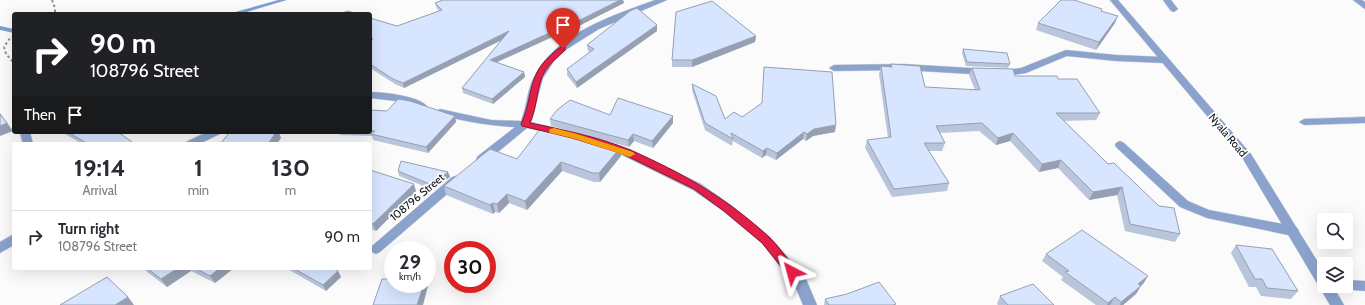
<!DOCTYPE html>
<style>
:root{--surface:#fff;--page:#f7f7f7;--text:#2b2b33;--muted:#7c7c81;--line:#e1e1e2}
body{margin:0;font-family:Cabin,sans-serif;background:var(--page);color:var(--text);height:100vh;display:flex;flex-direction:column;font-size:15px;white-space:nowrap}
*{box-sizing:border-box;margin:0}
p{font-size:13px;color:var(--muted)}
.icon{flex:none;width:22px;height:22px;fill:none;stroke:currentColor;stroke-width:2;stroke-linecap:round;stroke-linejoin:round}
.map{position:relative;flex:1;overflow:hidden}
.sheet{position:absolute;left:12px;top:142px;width:360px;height:128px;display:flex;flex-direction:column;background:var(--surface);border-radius:4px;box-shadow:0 4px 16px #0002}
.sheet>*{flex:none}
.banner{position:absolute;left:12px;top:12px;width:360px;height:122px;border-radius:4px;box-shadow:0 4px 16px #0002;background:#202124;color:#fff;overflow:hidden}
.fabs{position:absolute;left:1317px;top:213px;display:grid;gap:8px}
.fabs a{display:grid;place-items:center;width:36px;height:36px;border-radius:4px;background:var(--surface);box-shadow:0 4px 16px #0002;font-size:20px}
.speed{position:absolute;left:384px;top:241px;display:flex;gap:8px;font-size:20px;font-weight:700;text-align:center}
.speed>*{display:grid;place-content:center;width:52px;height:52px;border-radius:50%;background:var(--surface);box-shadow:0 4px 16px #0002;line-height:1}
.speed small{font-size:10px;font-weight:400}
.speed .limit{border:6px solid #d22;background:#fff;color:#111}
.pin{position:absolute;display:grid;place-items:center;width:34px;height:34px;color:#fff;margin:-41px -17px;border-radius:50% 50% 50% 0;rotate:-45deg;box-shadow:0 0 4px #0007}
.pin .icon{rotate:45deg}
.me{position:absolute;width:44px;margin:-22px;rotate:321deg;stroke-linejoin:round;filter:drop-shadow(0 0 3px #0008)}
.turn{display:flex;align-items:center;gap:14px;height:84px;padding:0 12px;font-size:18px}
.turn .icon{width:52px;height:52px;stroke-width:2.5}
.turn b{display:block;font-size:28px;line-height:34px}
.then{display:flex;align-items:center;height:38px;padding:0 12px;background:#0003;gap:8px;font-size:15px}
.eta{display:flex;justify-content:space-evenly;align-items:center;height:68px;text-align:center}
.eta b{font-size:24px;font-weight:700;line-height:28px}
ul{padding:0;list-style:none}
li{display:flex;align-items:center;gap:12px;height:52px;padding:0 12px;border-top:1px solid var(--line)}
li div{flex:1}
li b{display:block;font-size:15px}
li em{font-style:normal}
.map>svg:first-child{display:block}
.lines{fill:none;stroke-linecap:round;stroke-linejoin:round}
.stream{fill:#809ed3;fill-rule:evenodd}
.service-casing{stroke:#d5d5d7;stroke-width:1}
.minor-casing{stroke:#d5d5d7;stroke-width:1}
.tertiary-casing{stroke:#d5d5d7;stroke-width:1}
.path{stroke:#8f9094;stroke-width:2;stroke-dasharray:2.5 2.5;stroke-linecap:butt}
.service{fill:#8ba3cc;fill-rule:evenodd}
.minor{fill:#8ba3cc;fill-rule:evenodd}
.tertiary{fill:#8ba3cc;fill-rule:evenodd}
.wall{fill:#b9c5da}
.shaded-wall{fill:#96a0b2}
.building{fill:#d7e5fe;stroke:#96a0b2}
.route{fill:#e11d48;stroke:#92132f}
.slow{fill:#f59e0b}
.labels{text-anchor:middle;stroke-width:3.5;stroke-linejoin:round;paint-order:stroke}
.street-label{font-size:11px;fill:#0b0f17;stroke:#fff}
</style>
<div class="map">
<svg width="1365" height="305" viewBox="0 0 1365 305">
<rect width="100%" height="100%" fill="#fbfbfb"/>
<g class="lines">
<path class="stream" d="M278,0H287L240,14H231L232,13Z
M0,26L14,29V33L0,30Z"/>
<g class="service-casing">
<path id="service" d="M1163,0H1171L1178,9L1174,12L1171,11Z
M1353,0H1362L1365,2V9Z
M1365,117V123L1304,125L1299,122L1304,119Z
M1120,141L1124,143L1188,201L1209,210L1293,226L1297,228L1299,231L1297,234L1293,236L1207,218L1180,207L1116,147L1115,145L1116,143Z"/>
</g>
<g class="minor-casing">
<path id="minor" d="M655,0H667L599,29L567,49L554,61L543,78L531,122L559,129L560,131L559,133L555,134L527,128L486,162H478L476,159L478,156L515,127C488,126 463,121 436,114L435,112L440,109L491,120L521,121C527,106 527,90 534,77C556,33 612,16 655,0Z
M1066,50L1116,55L1164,57L1169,60L1164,63L1116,61L1067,56L1026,73L1005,76L903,70L834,71L829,68L834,65L903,64L1005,70L1021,68Z
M370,92C384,92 418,96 427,106L422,109L396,101L370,98Z
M20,132H30L33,144H23Z
M207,132H221L220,134L199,144H185L186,142Z
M608,142L630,149L701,184L731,205L770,237L806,279L817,305H803L795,286L762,243L723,211L693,190L622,155L604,149L603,146L604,143Z
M456,176L460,177L462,180L460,183L380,252L376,254L372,252L370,250L372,246L452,177Z
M14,234V245L0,253V242Z
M1346,280L1365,281V291L1341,289L1340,286H1346Z"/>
</g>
<g class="tertiary-casing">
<path id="tertiary" d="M1110,0H1118L1251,154L1324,272V286H1333L1344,305H1330L1243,159Z"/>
</g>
<path class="path" d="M52,0L55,8V14
M14,36L10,38L4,47L6,54L14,63"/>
<use href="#service" class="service"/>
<use href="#minor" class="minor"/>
<use href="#tertiary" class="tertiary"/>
</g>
<path class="wall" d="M443,0H623L624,3L561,35L559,34L496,62L524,72L525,77L493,104L463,93L462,88L502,40L404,88L395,84L370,68V18L397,26L439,11L436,7L435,3Z
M1102,9V11L1115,23L1096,50L1036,30L1038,23Z
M657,25V31L577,88L567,75V69L590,52L588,51L587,45Z
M756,36L755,42L692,67H672V60Z
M963,49L1010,64L1008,68L966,66L962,53Z
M891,64L925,87L975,90L969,75L972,68L1015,76L1058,79L1100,113L1096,120L1064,121L1180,234L1175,242L1125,231L1117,195L1089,200L1058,168L1039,172L1010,141L996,145L979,131L940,133L945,143L942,151H929L949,183L947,191L892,197L865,148L867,140L888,138L879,74L881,66L891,67Z
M692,84L725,119L742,117L835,132L813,136L806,141L803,139L776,160L766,155L762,158L733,141L732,146L705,130L692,90Z
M370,110L455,116L456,122L428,153L373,140L372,136L340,135L339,132H370Z
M610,115L673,123L653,148L634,141L629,147L551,126L550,119Z
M62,132H118L133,144H82Z
M621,156L600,182H594L562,171L527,210L509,203L499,213L495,212L493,214L446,195L444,186L517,159Z
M370,170L416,191L376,231L370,229Z
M398,171L448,172L450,177L433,190L399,176Z
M1236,245L1298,291L1291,299L1261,296L1256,287H1249L1231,253Z
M1046,254L1148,276L1143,284L1141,286L1136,294L1123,305H1096L1061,280L1063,277L1042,261Z
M144,268H234L215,283L191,271L167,287L146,271Z
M286,268H332L338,271L341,277L326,291Z
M1000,296L1054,305H998L997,304Z
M825,299L896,305H824Z"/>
<path class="shaded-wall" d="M620,0H623L624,3L561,35L560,30Z
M1118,16L1115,23L1096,50L1099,42Z
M657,25V31L577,88L576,82Z
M558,29L559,34L491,65L490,60Z
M509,31L510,36L404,88L403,83Z
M756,36L755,42L692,67V60Z
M524,72L525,77L493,104L492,99Z
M0,113L13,131L0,136Z
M455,116L456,122L428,153L426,147Z
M673,116V123L653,148L652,141Z
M836,125L835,132L813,136L806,141L807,134L814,129Z
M276,132H279L281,138L277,144H268Z
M804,132L803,139L776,160L777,153Z
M1013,133L1010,141L996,145L998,138Z
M633,134L634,141L629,147L628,140Z
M620,148L621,156L600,182L599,173Z
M767,148L766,155L762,158L763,151Z
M1061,160L1058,168L1039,172L1042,164Z
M561,162L562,171L527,210L525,201Z
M448,172L450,177L433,190L432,185Z
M414,184L416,191L376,231L373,224Z
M1122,187L1117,195L1089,200L1093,192Z
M507,194L509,203L499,213L497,204Z
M493,203L495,212L493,214L490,205Z
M178,268H189L191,271L167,287L161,279Z
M220,268H234L215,283L210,276Z
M338,271L341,277L326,291L323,285Z
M1148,276L1143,284L1133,292L1138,284Z
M427,283L428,286L423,305H417L424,284H427Z
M1141,286L1136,294L1123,305H1120L1121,302Z
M128,297L134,305H115Z
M1115,297L1110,305H1107L1108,303Z"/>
<path class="building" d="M443,0H620L560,30L558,29L490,60L524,72L492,99L462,88L509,31L403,83L393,79L370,64V41L373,39L370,38V18L397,26L442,10L435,3Z
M1061,0H1074L1102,9L1101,11L1118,16L1099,42L1038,23Z
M712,1L756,36L692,60H672L676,12Z
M637,8L657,25L576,82L567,69L594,49L587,45L630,11Z
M347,11L358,14H341Z
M963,49L1007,53L1010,64L967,62Z
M891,64L920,66L925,87L980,90L972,68L1013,69L1015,76H1057L1058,79H1077L1100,113H1056L1108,164L1114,163L1159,206L1174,208L1180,234L1130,224L1122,187L1093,192L1061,160L1042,164L1013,133L998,138L982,123L936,126L945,143H924L949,183L894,189L867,140L891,137L881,66L892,67Z
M764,67L832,72L836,125L814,129L807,134L804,132L777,153L767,148L763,151L731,133L733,139L705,123L692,84L716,96L725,119L734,112L742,117L762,103Z
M618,98L673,116L652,141L633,134L628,140L550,119L557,110L570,100L610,115Z
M398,99L410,101L455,116L426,147L371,134L375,131L370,130V110L387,111Z
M0,114L7,123L0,126Z
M543,125L620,148L599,173H593L561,162L525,201L507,194L497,204L493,203L490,205L444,186L490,149L517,159Z
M68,132H118L132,142L129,144H88Z
M230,132H276L268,144H220Z
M401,161L448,172L432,185L398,171Z
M370,170L414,184L373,224L370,223Z
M1082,230L1148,276L1138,284L1141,286L1121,302L1115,297L1108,303L1065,272L1069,271L1046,254Z
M1236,245L1272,249L1298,291L1267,288L1262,279H1255Z
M147,268H178L161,279Z
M195,268H220L210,276Z
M293,268H332L338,271L323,285Z
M107,277L128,297L115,305H60Z
M382,279H393V284H424L417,305H373Z
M879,282L896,304L893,305H829L825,299L847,294Z
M1033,284L1054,305H1008L1000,296Z"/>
<path class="route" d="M563,46L565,47V50C558,57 550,63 545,71C536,86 538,106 530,123C564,130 599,137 630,150C681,172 728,199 769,237C779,246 787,259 796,269L798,272L796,275L792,276L788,275L762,243L724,211L694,189L623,154L572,138L522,126L521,124C533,99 527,76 550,56C554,52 558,48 563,46Z"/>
<path class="slow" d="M554,128L577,134L633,152L635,154L630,157L572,138L550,133L549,131L550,129Z"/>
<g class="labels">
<g class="street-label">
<text transform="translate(1228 135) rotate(50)" y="4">Nyala Road</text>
<text transform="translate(417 197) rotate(-40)" y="4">108796 Street</text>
</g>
</g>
</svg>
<div class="fabs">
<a><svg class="icon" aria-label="search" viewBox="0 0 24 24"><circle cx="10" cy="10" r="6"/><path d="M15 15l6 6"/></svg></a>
<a><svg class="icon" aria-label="layers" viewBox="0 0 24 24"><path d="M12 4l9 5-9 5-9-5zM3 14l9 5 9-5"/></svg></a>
</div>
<div class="speed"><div>29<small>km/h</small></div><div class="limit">30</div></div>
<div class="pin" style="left:563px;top:49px;background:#d93025"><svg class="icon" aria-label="arrive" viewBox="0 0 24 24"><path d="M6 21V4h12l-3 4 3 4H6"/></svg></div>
<svg class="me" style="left:792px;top:272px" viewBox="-20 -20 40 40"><path d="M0-17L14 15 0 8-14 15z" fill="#e11d48" stroke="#fff" stroke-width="4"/></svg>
<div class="banner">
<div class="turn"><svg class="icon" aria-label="right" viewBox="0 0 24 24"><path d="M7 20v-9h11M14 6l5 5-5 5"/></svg><div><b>90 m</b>108796 Street</div></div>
<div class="then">Then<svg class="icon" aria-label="arrive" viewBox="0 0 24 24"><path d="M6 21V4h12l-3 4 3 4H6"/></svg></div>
</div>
<section class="sheet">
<div class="eta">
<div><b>19:14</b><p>Arrival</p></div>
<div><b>1</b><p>min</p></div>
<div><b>130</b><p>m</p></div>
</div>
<ul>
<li><svg class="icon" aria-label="right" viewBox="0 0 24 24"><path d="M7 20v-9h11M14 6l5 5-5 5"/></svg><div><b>Turn right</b><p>108796 Street</p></div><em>90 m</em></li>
</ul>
</section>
</div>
